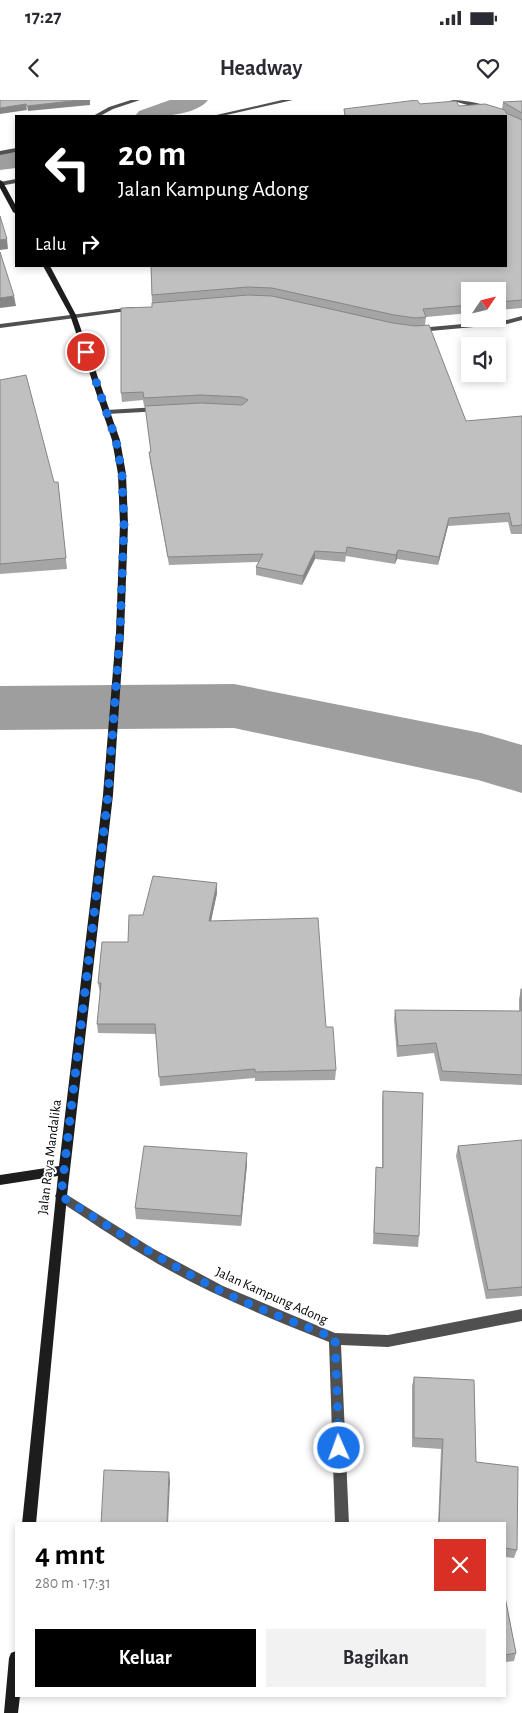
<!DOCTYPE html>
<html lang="id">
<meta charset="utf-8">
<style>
:root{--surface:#fff;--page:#f2f2f3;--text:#2b2b33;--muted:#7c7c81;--accent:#000}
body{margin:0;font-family:"Alegreya Sans",sans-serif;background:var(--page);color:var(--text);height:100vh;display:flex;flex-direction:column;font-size:19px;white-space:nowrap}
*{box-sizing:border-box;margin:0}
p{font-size:16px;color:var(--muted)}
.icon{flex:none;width:28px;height:28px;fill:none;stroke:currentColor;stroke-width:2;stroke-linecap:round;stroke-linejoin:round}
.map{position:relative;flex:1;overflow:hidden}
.drawer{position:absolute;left:15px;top:1422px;width:491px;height:175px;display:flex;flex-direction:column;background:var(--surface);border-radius:0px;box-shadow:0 2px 8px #0003}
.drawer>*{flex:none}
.top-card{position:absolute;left:15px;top:15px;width:492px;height:152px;border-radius:0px;box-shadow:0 2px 8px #0003;background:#000;color:#fff;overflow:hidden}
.needle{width:32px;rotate:55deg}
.controls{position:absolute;left:461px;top:182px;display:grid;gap:10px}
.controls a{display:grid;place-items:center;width:45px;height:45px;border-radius:0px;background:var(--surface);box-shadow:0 2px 8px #0003;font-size:25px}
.pin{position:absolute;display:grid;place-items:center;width:42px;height:42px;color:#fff;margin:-21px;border:2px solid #fff;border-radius:50%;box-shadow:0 1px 5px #0007}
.me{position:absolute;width:55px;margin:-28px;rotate:358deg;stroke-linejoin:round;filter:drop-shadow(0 0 4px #0008)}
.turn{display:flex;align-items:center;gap:18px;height:105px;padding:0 20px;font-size:22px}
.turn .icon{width:65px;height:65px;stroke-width:2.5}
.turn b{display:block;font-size:35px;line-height:42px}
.then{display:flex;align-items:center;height:48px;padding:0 20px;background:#0003;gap:10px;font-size:19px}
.round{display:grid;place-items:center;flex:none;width:52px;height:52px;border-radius:0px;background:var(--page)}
.head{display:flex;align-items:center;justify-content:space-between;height:85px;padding:0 20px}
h1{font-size:30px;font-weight:700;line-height:38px;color:var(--accent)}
.primary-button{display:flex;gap:10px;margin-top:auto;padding:10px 20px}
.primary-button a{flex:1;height:58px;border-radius:0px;background:var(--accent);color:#fff;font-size:20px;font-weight:700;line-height:58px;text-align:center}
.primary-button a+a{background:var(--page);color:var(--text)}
.status{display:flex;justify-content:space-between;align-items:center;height:35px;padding:0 25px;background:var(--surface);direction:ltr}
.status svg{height:14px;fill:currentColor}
header{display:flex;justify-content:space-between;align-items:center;height:65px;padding:0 20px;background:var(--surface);font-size:22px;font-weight:700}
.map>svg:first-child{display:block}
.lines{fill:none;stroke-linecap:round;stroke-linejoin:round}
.canal{fill:#9e9e9e;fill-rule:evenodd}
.river{fill:#9e9e9e;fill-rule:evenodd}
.street{fill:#505050;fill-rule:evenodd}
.secondary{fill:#1d1d1d;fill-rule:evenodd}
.wall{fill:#a5a5a5}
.shaded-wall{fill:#868686}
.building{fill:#c0c0c0;stroke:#868686}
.route{stroke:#1a73e8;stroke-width:9;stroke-dasharray:0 16.2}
.labels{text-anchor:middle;stroke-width:4;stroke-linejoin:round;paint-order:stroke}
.street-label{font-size:14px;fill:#000;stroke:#fff}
</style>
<div class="status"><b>17:27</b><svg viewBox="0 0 49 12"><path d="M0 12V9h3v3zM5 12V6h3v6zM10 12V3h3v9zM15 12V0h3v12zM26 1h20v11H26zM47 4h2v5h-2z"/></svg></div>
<header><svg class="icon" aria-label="back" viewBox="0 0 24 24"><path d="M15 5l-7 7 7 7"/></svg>Headway<svg class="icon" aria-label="heart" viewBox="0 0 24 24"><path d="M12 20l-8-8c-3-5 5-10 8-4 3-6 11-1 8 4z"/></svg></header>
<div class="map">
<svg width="522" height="1613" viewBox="0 0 522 1613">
<rect width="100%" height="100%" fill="#fff"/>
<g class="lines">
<path class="canal" d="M170,0H208C195,17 154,17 135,16L139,11Z
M16,52V68L0,70V54Z"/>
<path class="river" d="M234,584L481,633L522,645V693L478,680L234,628L0,630V586Z"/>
<path class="street" d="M131,0H140L113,9L100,16H93L109,7Z
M282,0H293L222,16H212Z
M450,0C468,0 494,5 509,16L506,18V16Z
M16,48V52L0,55V51Z
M16,79V83L0,86V82Z
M133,207L135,208V210L0,228V224Z
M522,216V220L507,224L419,232L415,230L419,228L507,220Z
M158,307H161V311L107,314L103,312L107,310Z
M61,1091L152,1148L223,1186L335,1233L388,1235L522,1209V1221L388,1247L341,1245L349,1424H335L329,1242C266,1217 202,1191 143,1155C114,1138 86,1118 57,1100L55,1096L57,1092Z"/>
<path class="secondary" d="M0,80L3,82L16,106V114L13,112L0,88Z
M43,166H50L76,215L120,340L126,374L128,424L124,533L113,695L67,1096L36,1424H22L58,1076L0,1085V1075L59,1066L103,695L116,533L120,424L118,374L112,340L70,215Z
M16,1551V1596H20L18,1613H4L9,1558L11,1553Z"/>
</g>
<path class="wall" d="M522,1V208L498,210V191H470V213L426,217L425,225L466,321L522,316V434H511L508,422L448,426L438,465L397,459L395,464L346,456L345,462L315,459L302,485L256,475V467L259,462L169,465L150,361L149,352H151L145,306H144L143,300L122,302L121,293L152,207L151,166H506V16H344V9L420,4L502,9L503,2Z
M0,280L54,382H58L67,469L0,474Z
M217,793L211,821L326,927L336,970L335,980L255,981V978L160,986L156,934L98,933L97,924L100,893L98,883L128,842L143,815Z
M521,889H522V985L440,981L434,953L397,957L394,920L395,910L519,911V899Z
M383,991L419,1136L418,1147L373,1144L376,1067L382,1068V1002Z
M522,1041V1196L486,1199L456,1056L458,1046Z
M247,1064L241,1126L136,1119L135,1108Z
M414,1277L474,1280L476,1362L518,1367L517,1450L514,1458L505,1457V1424H438L441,1349L412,1347V1286Z
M505,1497L516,1553L514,1561L505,1562Z"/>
<path class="shaded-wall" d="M80,0H90V5L28,11L27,6Z
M26,4L27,10L0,14V8Z
M7,139L8,149L0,150V140Z
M14,196L16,206L0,208V198Z
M449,418L448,426L438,465L439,457Z
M398,450L397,459L395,464L396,455Z
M315,451V459L302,485L303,476Z
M217,783V793L209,830V821Z
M247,1053V1064L241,1126V1116Z
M169,1372L170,1381L168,1424H167Z"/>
<path class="building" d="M0,0H80L27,6L26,4L0,8Z
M417,0L420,4L456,1L459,6L485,4L505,10L506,13L522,20V200L498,202V191H470V205L423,209L426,217L416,218L394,215L272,188L248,187L152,195L151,166H506V16H345L344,9Z
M522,1V13L503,2Z
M0,116L7,139L0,140Z
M0,152L14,196L0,198Z
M248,195L272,196L393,223L415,226L429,225L466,321L522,316V425L512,426L509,413L449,418L439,457L398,450L396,455L347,447L346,453L315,451L303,476L256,467L263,454L168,457L149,352H151L145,306L201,303L242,305L248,300L242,297L201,295L144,298L143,292L121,293V208L152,207V203Z
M26,275L54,382H58L66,458L0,464V280Z
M153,776L217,783L209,821L318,818L326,927H333L336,970L255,972V969L159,977L155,924H97L101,883H98L102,842H128L129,815H143Z
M521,889H522V975L442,971L436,943L398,946L395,910L521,911Z
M383,991L423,993L419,1136L374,1133L376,1067L383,1068Z
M522,1040V1187L488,1190L458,1046Z
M144,1046L247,1053L241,1116L135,1108Z
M414,1277L474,1280L476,1362L518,1367L517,1450L505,1448V1424H439L443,1339L414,1338Z
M104,1370L169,1372L167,1424H101Z
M505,1497L516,1553L505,1555Z"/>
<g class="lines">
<path class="route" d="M86,252L116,340L122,374L124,424L120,532L108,695L61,1096C112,1129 164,1162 219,1190C256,1208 296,1223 335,1238L339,1348"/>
</g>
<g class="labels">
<g class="street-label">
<text transform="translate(49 1057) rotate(-83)" y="5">Jalan Raya Mandalika</text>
<text transform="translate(272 1195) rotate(24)" y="5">Jalan Kampung Adong</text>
</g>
</g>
</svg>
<div class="controls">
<a><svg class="needle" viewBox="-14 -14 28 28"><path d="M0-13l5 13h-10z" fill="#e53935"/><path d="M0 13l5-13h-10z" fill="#7c7c81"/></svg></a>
<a><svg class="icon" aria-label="sound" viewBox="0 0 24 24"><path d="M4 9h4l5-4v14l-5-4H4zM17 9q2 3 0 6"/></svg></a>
</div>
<div class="pin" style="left:86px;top:252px;background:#d93025"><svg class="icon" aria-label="arrive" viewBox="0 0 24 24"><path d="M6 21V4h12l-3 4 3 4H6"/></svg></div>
<svg class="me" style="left:339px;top:1348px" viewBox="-20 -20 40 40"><circle r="17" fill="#1a73e8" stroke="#fff" stroke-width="3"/><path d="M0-11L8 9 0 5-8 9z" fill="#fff"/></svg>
<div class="top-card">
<div class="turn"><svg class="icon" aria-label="left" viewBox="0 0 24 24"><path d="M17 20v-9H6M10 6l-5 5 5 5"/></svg><div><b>20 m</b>Jalan Kampung Adong</div></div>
<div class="then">Lalu<svg class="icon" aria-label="right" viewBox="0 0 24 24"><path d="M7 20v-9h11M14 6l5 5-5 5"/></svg></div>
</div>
<section class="drawer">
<div class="head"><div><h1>4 mnt</h1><p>280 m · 17:31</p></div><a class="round" style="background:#d93025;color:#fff"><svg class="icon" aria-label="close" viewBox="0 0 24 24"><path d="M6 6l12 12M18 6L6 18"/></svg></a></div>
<div class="primary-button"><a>Keluar</a><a>Bagikan</a></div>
</section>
</div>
